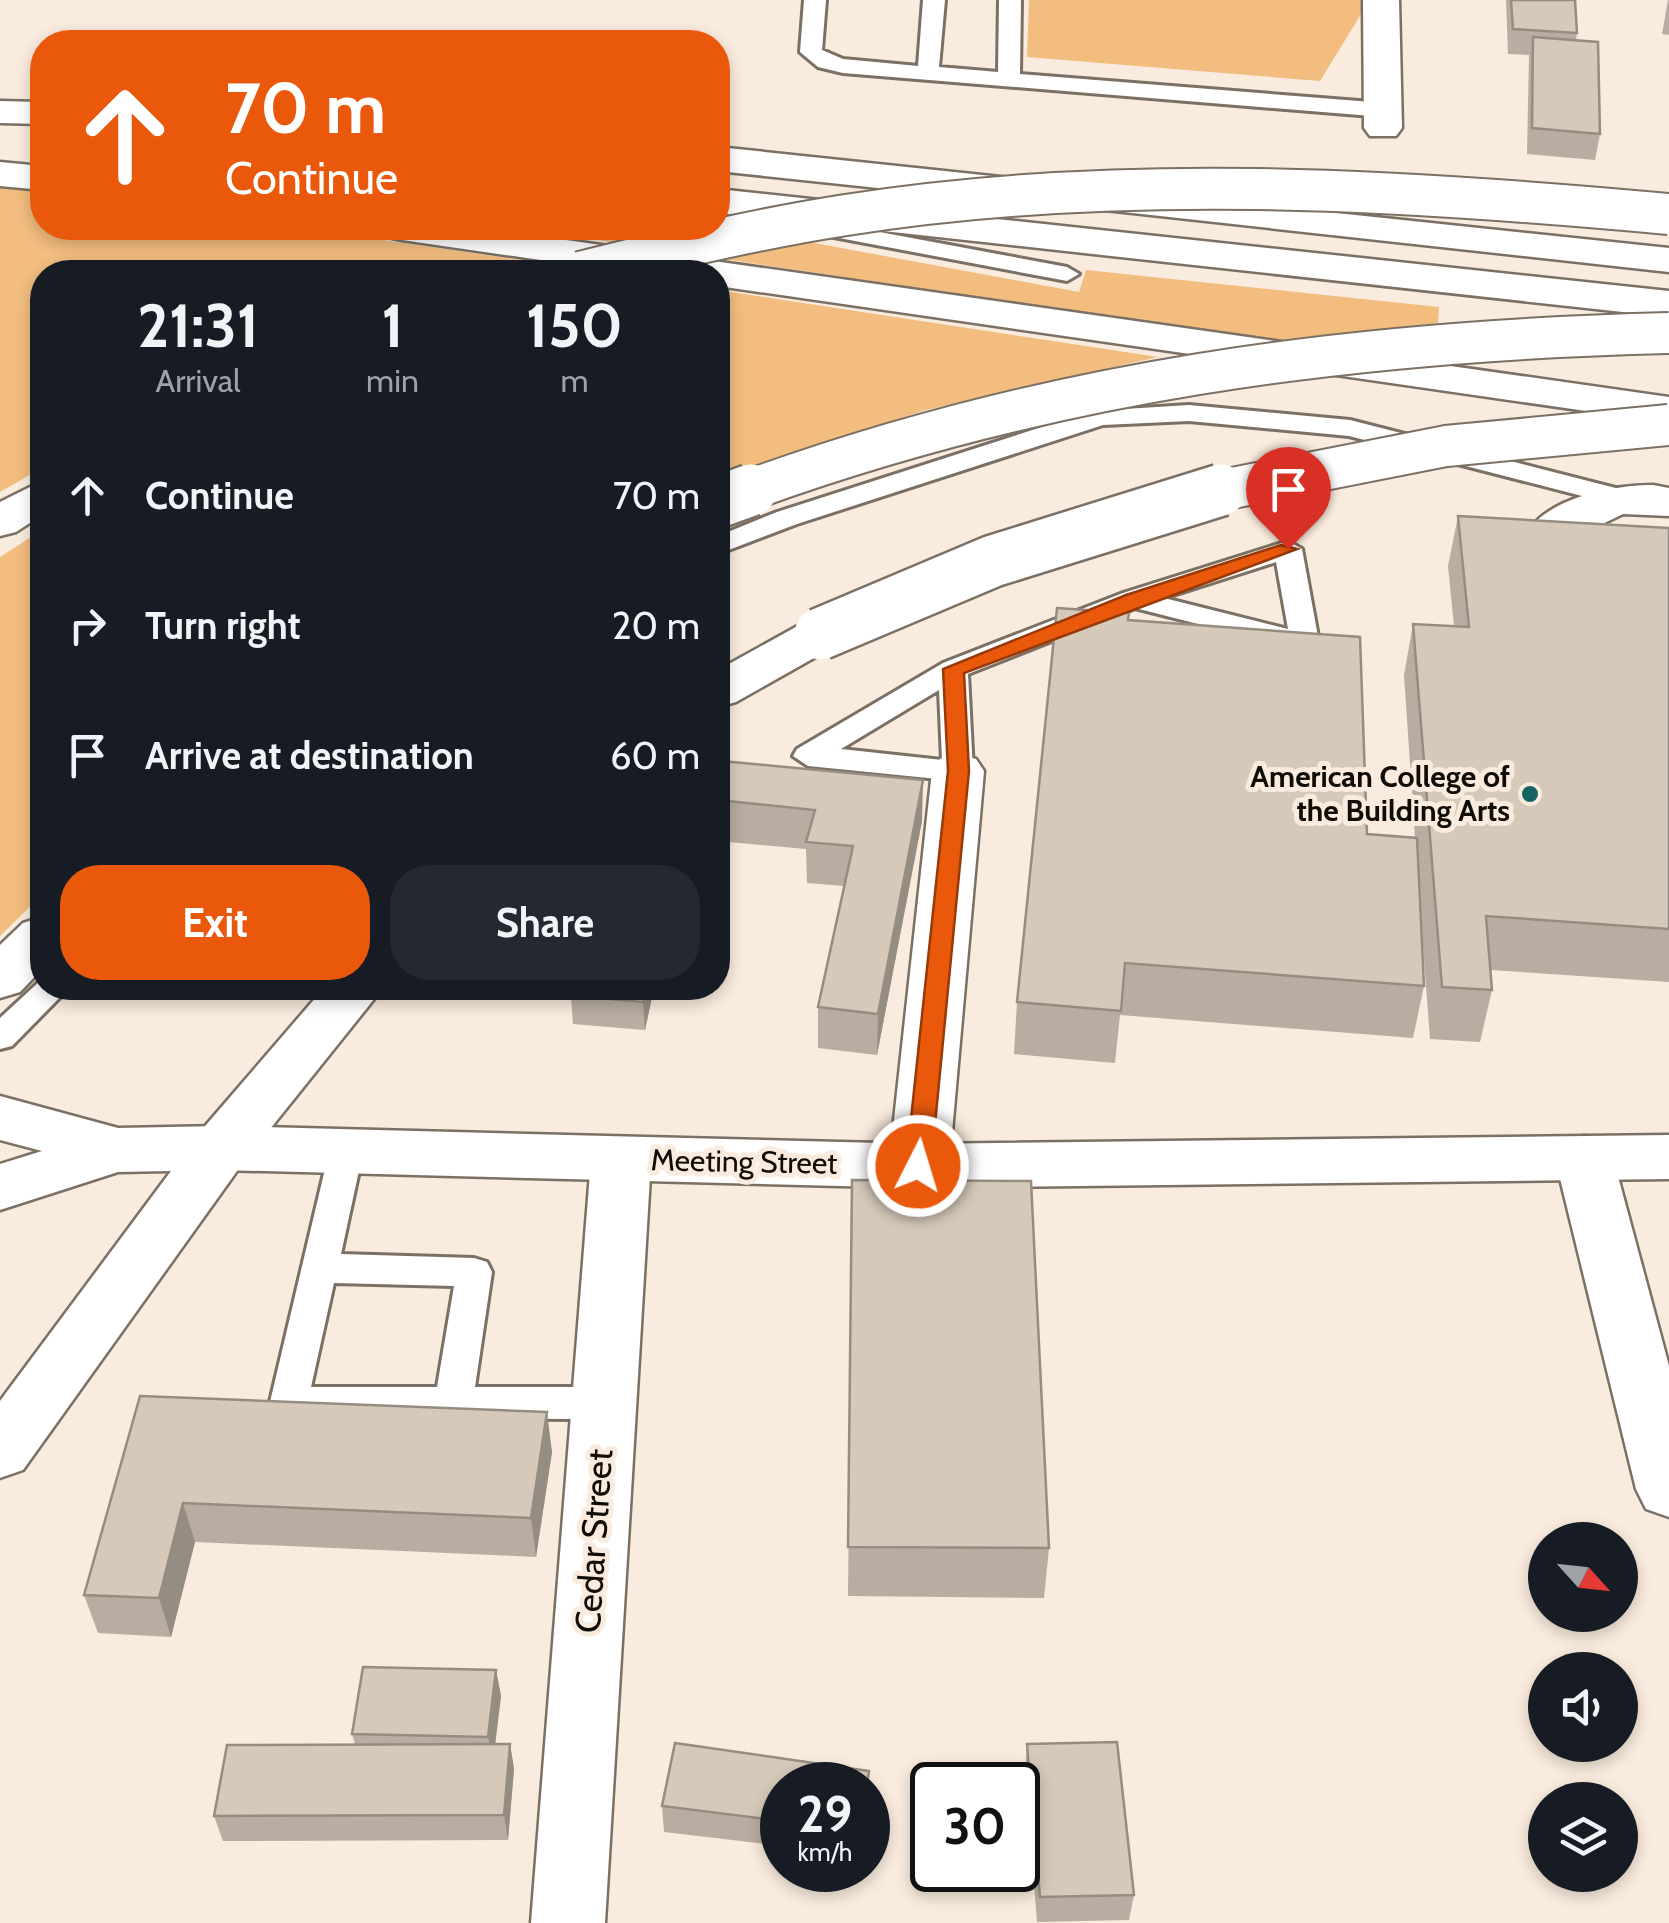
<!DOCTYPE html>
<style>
:root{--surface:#171b24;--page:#242831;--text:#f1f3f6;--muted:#9ea1a6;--accent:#ea580c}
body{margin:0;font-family:Cabin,sans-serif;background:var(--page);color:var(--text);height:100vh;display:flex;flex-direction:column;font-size:38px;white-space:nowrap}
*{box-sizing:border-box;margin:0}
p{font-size:32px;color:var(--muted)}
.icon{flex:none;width:55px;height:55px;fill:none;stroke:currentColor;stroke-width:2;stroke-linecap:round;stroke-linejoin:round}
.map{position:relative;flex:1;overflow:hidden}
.side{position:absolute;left:30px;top:260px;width:700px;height:740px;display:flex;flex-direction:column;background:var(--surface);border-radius:40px;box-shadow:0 5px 15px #0003}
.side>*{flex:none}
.banner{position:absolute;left:30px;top:30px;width:700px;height:210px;border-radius:40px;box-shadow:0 5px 15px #0003;background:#ea580c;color:#fff;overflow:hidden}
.needle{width:65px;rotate:117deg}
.fabs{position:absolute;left:1528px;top:1522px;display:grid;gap:20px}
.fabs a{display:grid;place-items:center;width:110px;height:110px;border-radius:50%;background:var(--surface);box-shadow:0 5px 15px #0003;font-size:50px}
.speed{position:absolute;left:760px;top:1762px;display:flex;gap:20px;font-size:50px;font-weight:700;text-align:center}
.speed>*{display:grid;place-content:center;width:130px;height:130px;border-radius:50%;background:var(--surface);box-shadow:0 5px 15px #0003;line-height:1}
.speed small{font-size:25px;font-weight:400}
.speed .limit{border:5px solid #111;border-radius:15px;background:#fff;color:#111}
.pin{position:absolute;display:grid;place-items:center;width:85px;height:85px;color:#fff;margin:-102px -42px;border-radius:50% 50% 50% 0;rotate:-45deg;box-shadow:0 0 10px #0007}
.pin .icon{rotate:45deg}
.me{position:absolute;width:110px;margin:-55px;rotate:5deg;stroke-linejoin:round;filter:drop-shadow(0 0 8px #0008)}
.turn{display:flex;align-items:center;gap:35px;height:210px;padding:0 30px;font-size:45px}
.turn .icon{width:130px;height:130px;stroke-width:2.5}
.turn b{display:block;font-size:70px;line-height:85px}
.eta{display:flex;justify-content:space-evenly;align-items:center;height:170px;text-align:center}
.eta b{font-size:60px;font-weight:700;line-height:70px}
.primary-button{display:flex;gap:20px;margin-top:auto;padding:20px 30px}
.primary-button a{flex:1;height:115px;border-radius:40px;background:var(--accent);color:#fff;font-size:40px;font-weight:700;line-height:115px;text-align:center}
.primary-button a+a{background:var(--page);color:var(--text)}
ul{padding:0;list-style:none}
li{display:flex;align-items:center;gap:30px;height:130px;padding:0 30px}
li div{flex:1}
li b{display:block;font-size:38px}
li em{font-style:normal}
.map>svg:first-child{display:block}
.green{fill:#f2bd7f}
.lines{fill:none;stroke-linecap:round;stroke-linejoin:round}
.service-casing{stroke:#7b7063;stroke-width:6}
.minor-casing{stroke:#7b7063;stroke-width:5}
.primary-casing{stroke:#7b7063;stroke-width:5}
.motorway-casing{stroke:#7b7063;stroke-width:5}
.service{fill:#fff;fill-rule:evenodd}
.minor{fill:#fff;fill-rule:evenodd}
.primary{fill:#fff;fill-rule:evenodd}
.motorway{fill:#fff;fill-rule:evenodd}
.motorway-bridge-far1-casing{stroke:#7b7063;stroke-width:44;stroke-linecap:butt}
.motorway-bridge-casing{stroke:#7b7063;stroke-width:56;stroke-linecap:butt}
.motorway-bridge-far1{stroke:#fff;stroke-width:40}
.motorway-bridge{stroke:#fff;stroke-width:51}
.wall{fill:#b8ada0}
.shaded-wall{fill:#968d82}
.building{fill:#d6c9ba;stroke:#968d82;stroke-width:2.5}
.route{fill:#ea580c;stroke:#983908;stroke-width:2.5}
.poi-dot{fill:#166462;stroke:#f9ebdd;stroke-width:4}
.labels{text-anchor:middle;stroke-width:10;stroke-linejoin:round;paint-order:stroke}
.poi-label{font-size:30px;font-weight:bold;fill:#100c07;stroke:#f9ebdd;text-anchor:end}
.street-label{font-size:30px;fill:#100c07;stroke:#f9ebdd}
.near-street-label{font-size:35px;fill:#100c07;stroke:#f9ebdd}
</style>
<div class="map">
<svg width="1669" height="1923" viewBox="0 0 1669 1923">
<rect width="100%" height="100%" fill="#f9ebdd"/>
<path class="green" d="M1029,0H1366V6L1320,81L1027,57Z
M0,188L42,192V228H301L541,263L506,272H42V468L0,492Z
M515,228H685L618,243Z
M809,242L1079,292L1086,270L1439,307L1438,323L1267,341L724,259Z
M718,290L1158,357L922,411L718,481Z
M42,530V895L0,936V557Z"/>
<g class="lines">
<g class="service-casing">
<path id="service" d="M804,0H826L822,50L843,59L918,66L923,0H945L939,67L998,72L999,0H1021L1020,74L1384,103L1395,110L1384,117L843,73L818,67L800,52Z
M810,219L1067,267L1079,274L1067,281L802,231L798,226Z
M1189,405L1350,420L1635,493L1638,499L1625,507L1349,436L1189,421L1103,425L797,524L718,554V536L777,512L1092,411Z
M1288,541L1302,549L1319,642L1315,648L1305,651L1135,608L968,674L973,771L969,778L958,781L808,766L793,756L797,749L943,663L1123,593ZM1276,562L1288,629L1164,598ZM939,690L942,760L841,749Z
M41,980L42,988H69L12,1046L0,1049V1018Z
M346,1139L358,1143L363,1152L341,1254L474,1258L487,1262L492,1272L475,1387H604L617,1392L623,1403L617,1414L604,1419L289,1418L276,1413L270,1402L329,1152L334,1143ZM334,1283L454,1286L437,1387H311Z"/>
</g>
<g class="minor-casing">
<path id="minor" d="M1363,0H1399L1402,128L1396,136H1370L1364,128Z
M1653,485L1669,488V516L1623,514L1567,541L1551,545L1535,541L1528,531C1551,497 1614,485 1653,485Z
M958,754L976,759L984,771L949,1166L940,1182L919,1188L898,1182L889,1166L932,771L940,759Z
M1584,1136L1605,1142L1613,1158L1669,1366V1517L1646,1509L1636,1489L1555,1158L1563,1142Z
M621,1138L642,1144L651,1160L605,1923H531L591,1160L600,1144Z"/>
</g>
<g class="primary-casing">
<path id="primary" d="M0,1096L118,1128L221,1126L919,1144L1669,1135V1179L919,1188L221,1170L118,1172L0,1210V1164L42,1151L0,1140Z"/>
</g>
<g class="motorway-casing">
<path id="motorway" d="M0,101L42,102V124L0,123Z
M718,147L1020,179L1034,183L1040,191L1034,199L1020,203L718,171Z
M0,162L42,166V190L0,186Z
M718,189L1669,291V317L718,213Z
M1110,189L1669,248V272L1096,209L1090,201L1096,193Z
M382,228H482L1669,397V423L718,286V272H623L402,240L388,237Z
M42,481V515L16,532L0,536V502Z
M820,619L837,623L844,634L837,645L736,702L718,707V670L803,623Z
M42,917V969L20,992L0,998V945L23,923Z
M324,988H383L242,1164L23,1470L0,1478V1401L200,1132Z"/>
</g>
<use href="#service" class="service"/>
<use href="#minor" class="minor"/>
<use href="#primary" class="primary"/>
<use href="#motorway" class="motorway"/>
<g class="motorway-bridge-far1-casing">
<path id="motorway-bridge-far1" d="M580,272C668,250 756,229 846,215C1118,172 1396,189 1669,214
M744,492C1048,381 1347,341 1669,333
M1212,492L1446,446L1669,425"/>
</g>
<g class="motorway-bridge-casing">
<path id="motorway-bridge" d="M718,502L751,490
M820,634L993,561L1221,490"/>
</g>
<use href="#motorway-bridge-far1" class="motorway-bridge-far1"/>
<use href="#motorway-bridge" class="motorway-bridge"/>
</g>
<path class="wall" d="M1506,0H1575L1577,33L1576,40L1600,134L1595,160L1527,154L1529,55L1508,54Z
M1668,0H1669V35L1662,34Z
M1458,516L1669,528V982L1491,970L1492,990L1480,1042L1430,1039L1420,906L1424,986L1413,1038L1120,1015L1115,1063L1014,1054L1017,1002L1128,620L1367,834L1415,838L1404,675L1413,624L1454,626L1448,566Z
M718,778L922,821L877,1055L818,1048V1007L844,886L807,883L806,849L718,841Z
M654,988L645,1030L573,1024L571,996Z
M852,1180L1049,1548L1044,1598L848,1596Z
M140,1396L552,1452L536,1557L195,1542L171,1637L98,1633L84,1595Z
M496,1670L501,1696L495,1744H510L514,1769L508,1840L223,1841L214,1816L355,1744L352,1734Z
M675,1743L869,1771L868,1806V1785H782V1846L664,1832L662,1806Z
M1027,1744L1134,1895L1129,1920L1037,1922L1025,1770Z"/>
<path class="shaded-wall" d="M923,780L922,821L877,1055L878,1014Z
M646,988H654L645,1030L643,1002Z
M547,1412L552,1452L536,1557L531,1518Z
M183,1503L195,1542L171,1637L159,1598Z
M496,1670L501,1696L493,1762L488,1737Z
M510,1744L514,1769L508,1840L504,1815Z"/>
<path class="building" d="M1511,0H1575L1577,33L1513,29Z
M1533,37L1598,42L1600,134L1532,128Z
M1458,516L1669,528V929L1486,916L1492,990L1442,987L1413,624L1469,627Z
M1057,608L1129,613L1128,620L1360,637L1367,834L1417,838L1424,986L1125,963L1121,1011L1017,1002Z
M722,761L923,780L878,1014L818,1007L853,846L806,842L815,810L718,800V778Z
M573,988H646L643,1002L571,996Z
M852,1180L1031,1181L1049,1548L848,1547Z
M140,1396L547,1412L531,1518L183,1503L159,1598L84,1595Z
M363,1667L496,1670L488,1737L352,1734Z
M1117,1742L1134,1895L1040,1897L1027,1744Z
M675,1743L869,1771L867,1785H782V1821L662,1806Z
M510,1744L504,1815L214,1816L227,1745Z"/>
<path class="route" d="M1281,545L1297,549L964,673L969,771L931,1166L918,1175L910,1173L906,1166L948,771L943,669L1126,595Z"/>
<circle class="poi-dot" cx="1530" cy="794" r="10"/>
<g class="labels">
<g class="poi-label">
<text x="1510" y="787">American College of<tspan x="1510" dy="34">the Building Arts</tspan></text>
</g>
<g class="street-label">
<text transform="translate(744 1162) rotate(1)" y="10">Meeting Street</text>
</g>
<g class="near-street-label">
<text transform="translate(594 1541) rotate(-86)" y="12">Cedar Street</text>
</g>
</g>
</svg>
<div class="fabs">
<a><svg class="needle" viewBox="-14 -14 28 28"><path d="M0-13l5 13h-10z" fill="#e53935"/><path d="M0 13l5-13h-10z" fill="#9ea1a6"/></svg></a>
<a><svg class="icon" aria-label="sound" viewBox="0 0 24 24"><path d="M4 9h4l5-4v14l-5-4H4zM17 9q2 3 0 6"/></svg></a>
<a><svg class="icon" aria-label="layers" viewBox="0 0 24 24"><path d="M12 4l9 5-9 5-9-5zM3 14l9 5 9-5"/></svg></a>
</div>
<div class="speed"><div>29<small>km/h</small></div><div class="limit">30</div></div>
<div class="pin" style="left:1288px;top:549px;background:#d93025"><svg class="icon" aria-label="arrive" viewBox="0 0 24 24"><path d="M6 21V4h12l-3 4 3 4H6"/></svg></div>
<svg class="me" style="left:918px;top:1166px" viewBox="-20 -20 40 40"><circle r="17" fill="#ea580c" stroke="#fff" stroke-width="3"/><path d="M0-11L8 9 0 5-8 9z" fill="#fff"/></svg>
<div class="banner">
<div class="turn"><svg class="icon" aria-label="ahead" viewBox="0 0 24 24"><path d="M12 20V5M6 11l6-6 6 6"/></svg><div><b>70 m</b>Continue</div></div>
</div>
<section class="side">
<div class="eta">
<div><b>21:31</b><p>Arrival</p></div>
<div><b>1</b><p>min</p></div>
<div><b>150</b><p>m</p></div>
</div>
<ul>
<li><svg class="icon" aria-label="ahead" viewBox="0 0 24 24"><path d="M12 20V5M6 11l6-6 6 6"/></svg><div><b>Continue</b></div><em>70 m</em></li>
<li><svg class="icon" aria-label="right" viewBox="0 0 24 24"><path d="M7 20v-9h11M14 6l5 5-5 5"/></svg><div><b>Turn right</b></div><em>20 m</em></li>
<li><svg class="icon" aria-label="arrive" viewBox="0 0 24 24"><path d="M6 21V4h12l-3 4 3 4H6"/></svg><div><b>Arrive at destination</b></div><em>60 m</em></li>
</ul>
<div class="primary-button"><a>Exit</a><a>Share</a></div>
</section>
</div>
